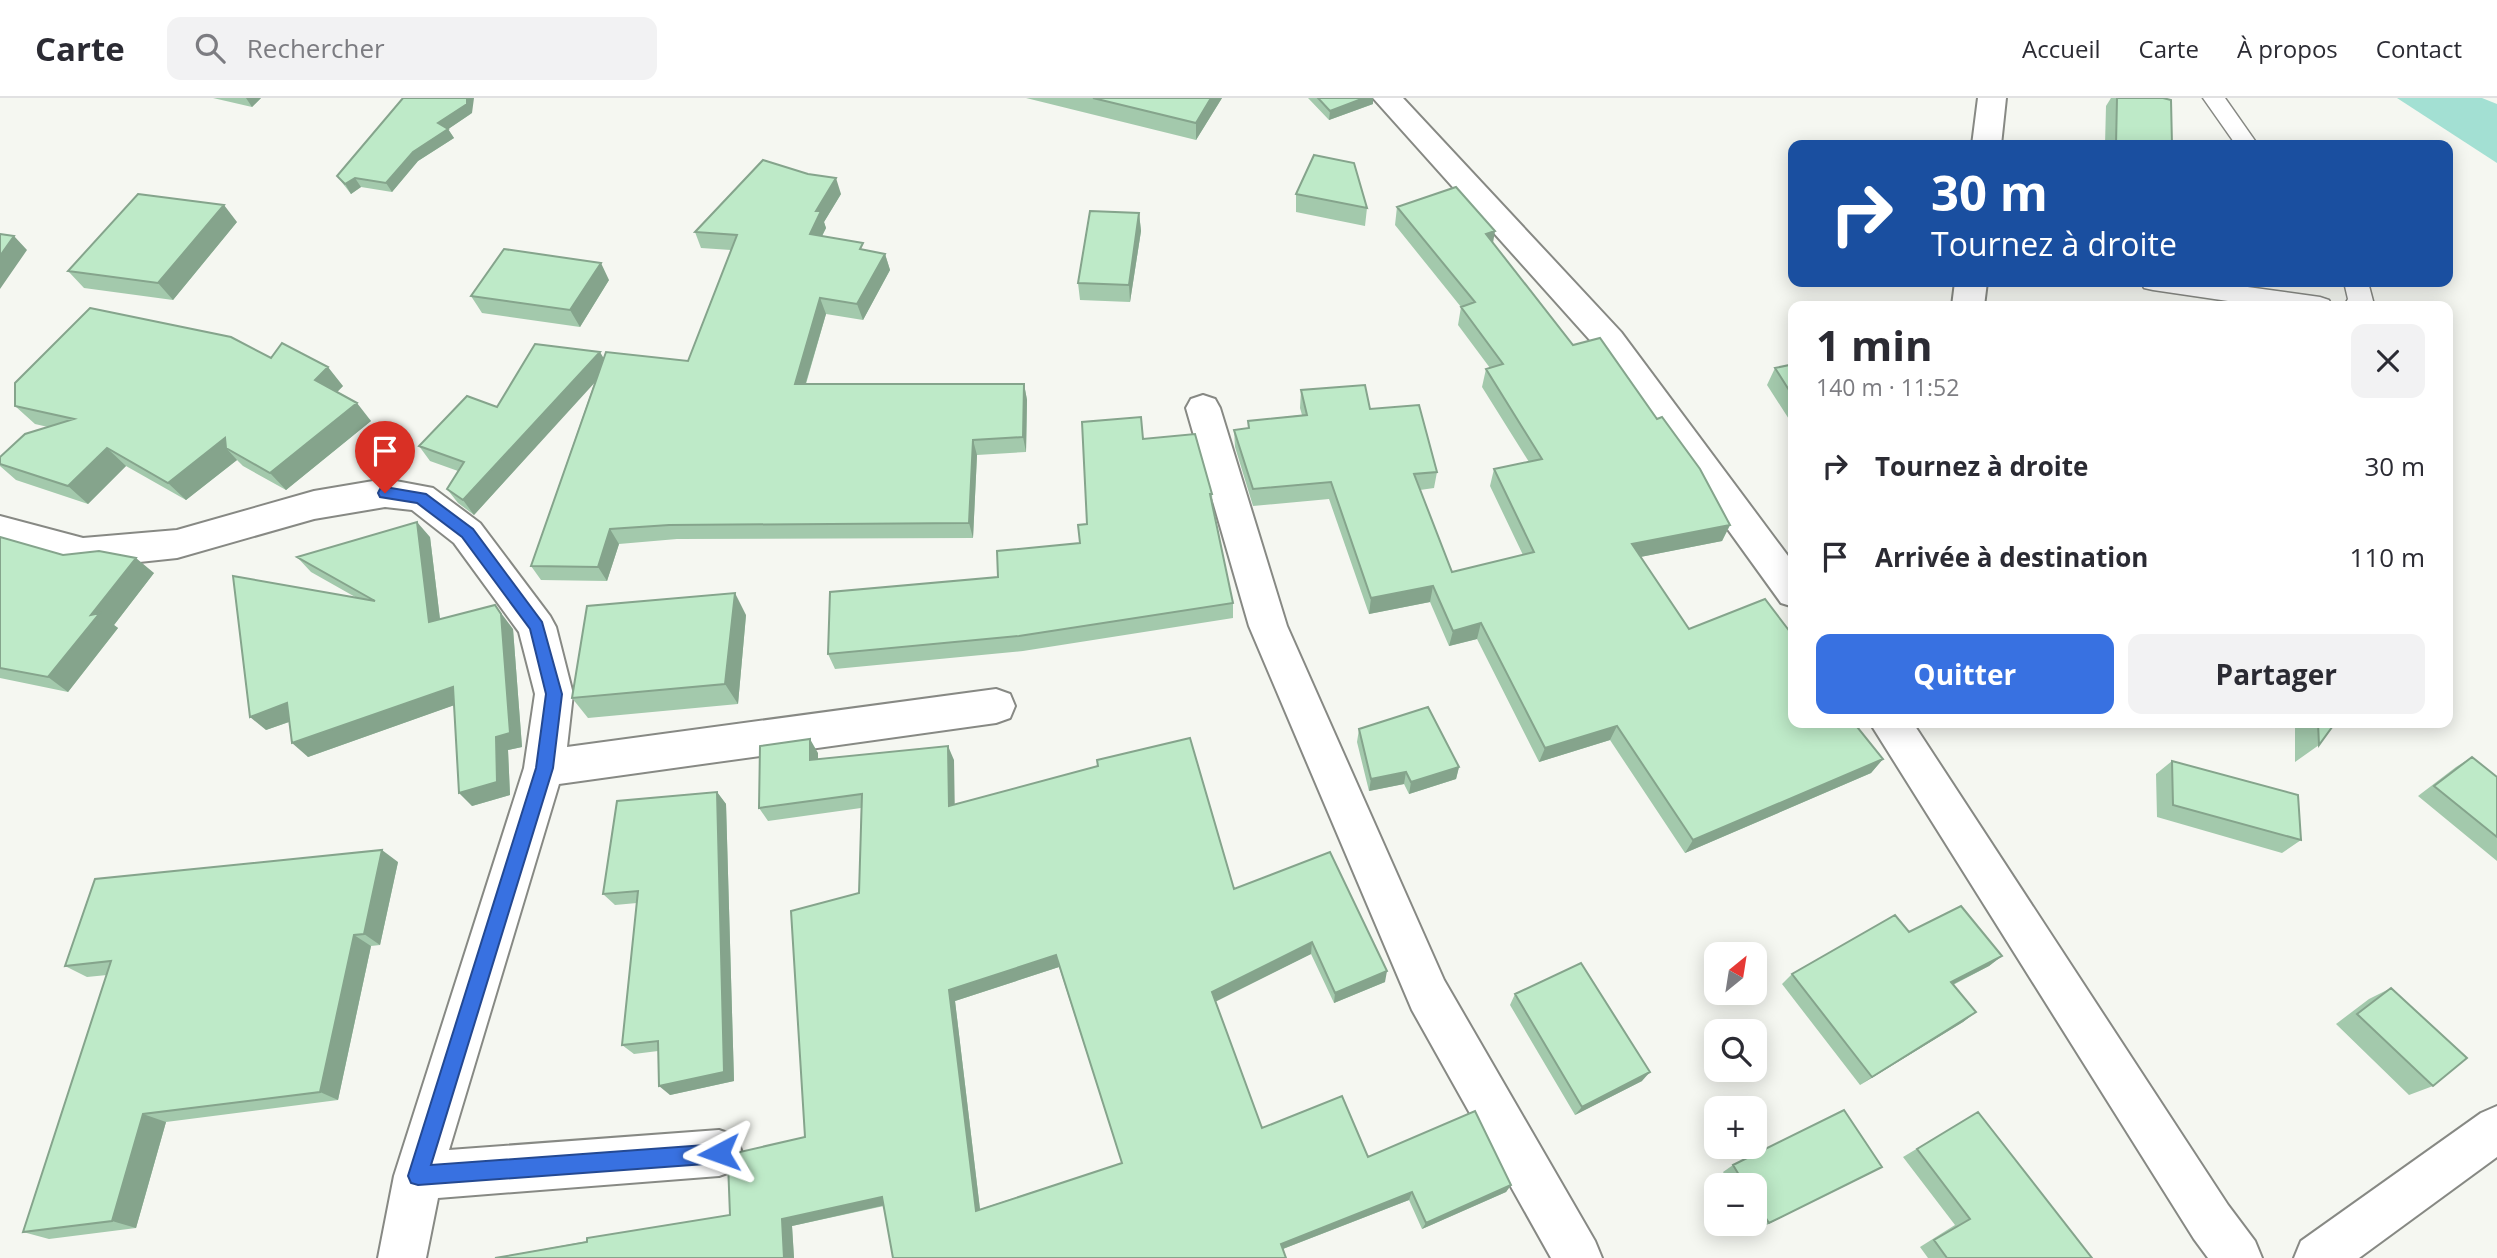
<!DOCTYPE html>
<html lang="fr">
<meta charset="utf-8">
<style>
:root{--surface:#fff;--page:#f2f2f3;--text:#2b2b33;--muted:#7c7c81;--line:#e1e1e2;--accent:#3871e1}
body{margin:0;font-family:"Open Sans",sans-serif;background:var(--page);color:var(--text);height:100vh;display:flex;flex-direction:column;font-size:26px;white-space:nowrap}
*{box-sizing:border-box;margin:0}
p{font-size:23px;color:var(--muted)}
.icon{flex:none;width:38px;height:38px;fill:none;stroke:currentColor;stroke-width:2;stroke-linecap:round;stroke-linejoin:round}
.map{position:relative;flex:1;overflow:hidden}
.sheet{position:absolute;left:1788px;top:203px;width:665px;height:427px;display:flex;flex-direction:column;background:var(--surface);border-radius:14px;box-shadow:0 4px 18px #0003}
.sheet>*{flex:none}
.hud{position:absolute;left:1788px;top:42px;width:665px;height:147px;border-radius:14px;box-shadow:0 4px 18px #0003;background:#1a4fa0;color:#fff;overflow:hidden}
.needle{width:46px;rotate:30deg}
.tools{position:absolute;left:1704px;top:844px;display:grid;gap:14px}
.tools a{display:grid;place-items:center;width:63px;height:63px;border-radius:14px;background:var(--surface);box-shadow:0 4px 18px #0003;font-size:35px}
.pin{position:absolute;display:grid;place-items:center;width:60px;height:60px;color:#fff;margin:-72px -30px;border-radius:50% 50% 50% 0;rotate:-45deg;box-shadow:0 0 7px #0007}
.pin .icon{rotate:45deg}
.me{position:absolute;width:77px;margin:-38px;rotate:266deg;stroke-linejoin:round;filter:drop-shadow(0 0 5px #0008)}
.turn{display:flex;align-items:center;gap:24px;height:147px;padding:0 28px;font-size:32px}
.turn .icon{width:91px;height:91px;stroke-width:2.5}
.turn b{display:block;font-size:49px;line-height:60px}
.round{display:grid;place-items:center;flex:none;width:74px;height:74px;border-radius:14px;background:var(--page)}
.head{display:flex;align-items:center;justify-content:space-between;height:119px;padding:0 28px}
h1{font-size:42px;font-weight:700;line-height:52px}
.action{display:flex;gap:14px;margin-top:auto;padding:14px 28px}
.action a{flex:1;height:80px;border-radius:14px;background:var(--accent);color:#fff;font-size:28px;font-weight:700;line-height:80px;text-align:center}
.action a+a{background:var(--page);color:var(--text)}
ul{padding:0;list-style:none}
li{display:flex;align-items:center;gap:21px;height:91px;padding:0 28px}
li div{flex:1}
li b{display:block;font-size:26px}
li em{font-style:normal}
header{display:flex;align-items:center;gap:42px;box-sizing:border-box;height:98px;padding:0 35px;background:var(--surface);border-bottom:2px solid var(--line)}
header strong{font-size:33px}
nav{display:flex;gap:38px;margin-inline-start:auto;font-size:24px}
.search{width:490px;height:63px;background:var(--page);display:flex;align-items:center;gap:18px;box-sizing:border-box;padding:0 24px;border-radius:14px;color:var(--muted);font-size:26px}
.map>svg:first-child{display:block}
.water{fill:#a3e0d3}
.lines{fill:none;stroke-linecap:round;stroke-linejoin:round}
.service-casing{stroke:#878984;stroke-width:3}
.minor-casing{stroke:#878984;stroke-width:4}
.tertiary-casing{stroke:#878984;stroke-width:4}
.service{fill:#fff;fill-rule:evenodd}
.minor{fill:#fff;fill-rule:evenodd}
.tertiary{fill:#fff;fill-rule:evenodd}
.wall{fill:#a3c9ac;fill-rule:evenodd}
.shaded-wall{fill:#85a48c}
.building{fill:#beeac8;stroke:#85a48c;stroke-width:2;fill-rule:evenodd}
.route{fill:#3871e1;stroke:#244992;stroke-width:2}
</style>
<header>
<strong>Carte</strong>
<div class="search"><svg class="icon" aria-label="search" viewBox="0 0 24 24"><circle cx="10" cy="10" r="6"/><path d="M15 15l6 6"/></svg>Rechercher</div>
<nav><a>Accueil</a><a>Carte</a><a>À propos</a><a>Contact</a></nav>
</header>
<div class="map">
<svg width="2497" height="1160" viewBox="0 0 2497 1160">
<rect width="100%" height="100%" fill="#f5f7f1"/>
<path class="water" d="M2397,0H2482L2497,6V65Z"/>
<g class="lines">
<g class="service-casing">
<path id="service" d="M2203,0H2225L2258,47H2236Z
M2141,184H2211L2320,199L2329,202L2332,208H2262L2153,192L2144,190Z
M2344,184H2368L2373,203L2370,208H2344L2348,201Z"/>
</g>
<g class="minor-casing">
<path id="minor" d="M1373,0H1403L1621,234L1794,466V509L1781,505L1597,250Z
M1978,0H2006L2001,47H1972Z
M1955,184H1987L1984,208H1952Z
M1203,297L1215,301L1220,310L1287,528L1444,882L1595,1143L1602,1160H1551L1412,912L1249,528L1186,310L1191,301Z
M385,381L433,390L480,425L550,518L556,529L573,596L567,649L996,591L1010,596L1015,608L1010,620L996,625L559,686L449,1052L719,1032L736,1038L742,1055L736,1072L719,1078L438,1100L426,1160H378L394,1078L524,670L535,596L519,534L454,445L412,412L385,409L314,421L177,460L83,470L0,446V418L83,440L177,432L314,393Z
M1870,625H1913L2228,1107L2255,1143L2262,1160H2208L2194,1141Z"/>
</g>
<g class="tertiary-casing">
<path id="tertiary" d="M2497,1008V1059L2359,1160H2294L2301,1143L2481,1015Z"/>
</g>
<use href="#service" class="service"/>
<use href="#minor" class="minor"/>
<use href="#tertiary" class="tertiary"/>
</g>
<path class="wall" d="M213,0H261L252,9Z
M1026,0H1222L1196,42Z
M1308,0H1373V6L1329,22Z
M2111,0H2163L2172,47H2105L2106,8Z
M472,15L448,31L454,40L418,63L392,94L361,89L351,96L337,78Z
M841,96L824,124L826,130L822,138L866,152L885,156L890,172L863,222L826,216L806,286H1024L1027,302L1026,354L977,357L973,440L677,441L619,446L607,483L541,482L531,468L595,283L474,417L458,405L447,391L458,373L430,363L419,348L497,309L604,259L688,263L731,152L701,150L695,134Z
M1296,96L1367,110L1365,128L1296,114Z
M1397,109L1493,145L1573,247L1730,427L1722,443L1640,459L1689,531L1794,625L1883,661L1871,675L1685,755L1610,642L1539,664L1477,541L1449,548L1430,504L1369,516L1329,401L1253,408L1235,349L1234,332L1248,330V323L1302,317L1300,310L1301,292L1370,311L1437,374L1434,390L1420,392L1452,474L1523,457L1490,388L1494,371L1529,364L1482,289L1486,271L1490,270L1458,227L1461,209L1395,127Z
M1139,115L1141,133L1130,204L1080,202L1078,185Z
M237,124L173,202L84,190L68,173Z
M609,182L580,229L482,215L471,198Z
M271,260L343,288L337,294L371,323L286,392L243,368L237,362L186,402L126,368L88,406L16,382L0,368V359L48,329L35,326L15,308Z
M1794,266V329L1767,287L1775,270Z
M1143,341L1212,396L1213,411L1233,505V520L1023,553L835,571L828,556L998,479L1080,445L1087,426Z
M0,439L63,457L154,475L114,527L118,530L68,594L0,580Z
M430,439L440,521L513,531L522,649L508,652L510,697L472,708L454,607L308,659L289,624L266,632L357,500L311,474L297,459Z
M746,517L738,606L588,620L572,600Z
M2295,625H2335L2319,647L2295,664Z
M1359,631L1459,669L1456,681L1409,696L1404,686L1369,693L1357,644Z
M818,655V662H954V707L1234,791L1385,884L1334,905L1311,856L1215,903L1262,1030L1368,1059L1511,1087L1506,1094L1422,1131L1409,1102L1283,1151L884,1108L792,1128L794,1160H495L730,1117L805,1039L859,795L861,710L768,723L759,710ZM1059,869L1122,1065L980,1111L955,903Z
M2472,659L2497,679V763L2418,698L2456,669Z
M2172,663L2301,742L2282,755L2157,719L2156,676Z
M717,694L726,706L734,983L670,997L658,953L634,956L622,947L637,805L615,807L603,796Z
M398,764L380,847L371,848L338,1002L166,1024L136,1130L49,1141L23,1134L107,877L87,879L65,868Z
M1909,834L2002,858L1989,868L1953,887L1976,914L1963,924L1860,987L1782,886L1792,876Z
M2391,890L2433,988L2409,997L2336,926L2369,901Z
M1515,896L1642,983L1575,1017L1510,907Z
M1978,1014L2092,1160H1928L1920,1149L1955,1127L1903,1059Z
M1733,1067L1882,1069L1758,1131L1754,1125L1755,1087H1731L1723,1074Z"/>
<path class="shaded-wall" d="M246,0H261L252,9Z
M467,0H474L472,15L444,34L448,31L454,40L418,63L392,94L386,85L438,25Z
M1211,0H1222L1196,42V25Z
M1364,0H1373V6L1329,22L1330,13Z
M355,80L361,89L351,96L345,86Z
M836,80L841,96L824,124L826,130L815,152L810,136L816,113Z
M224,107L237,124L173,202L158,185Z
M1139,115L1141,133L1130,204L1129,187Z
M1495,133L1492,151L1486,136Z
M14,138L27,152L0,191V158Z
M885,156L890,172L863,222L857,206Z
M601,165L609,182L580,229L570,212Z
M820,200L826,216L801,301L795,286Z
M600,254L609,269L474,417L463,402Z
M328,269L343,288L330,301L315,282Z
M1024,286L1027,302L1026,354L1023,339Z
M357,305L371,323L286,392L270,375Z
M225,340L226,350L237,362L186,402L168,385Z
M973,342L977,357L973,440L969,425Z
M107,350L126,368L88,406L68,388Z
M417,424L430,439L442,538L429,524Z
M1730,427L1722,443L1625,462L1632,446Z
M610,431L619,446L607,483L598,469Z
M136,460L154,475L114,527L118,530L68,594L48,579L91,517Z
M1433,488L1430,504L1369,516L1371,500Z
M735,495L746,517L738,606L725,586Z
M495,507L513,531L522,649L508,652L510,697L472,708L459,695L496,639Z
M1481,525L1477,541L1449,548L1453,533Z
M453,589L466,603L308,659L292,645Z
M287,605L303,619L266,632L250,619Z
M1617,628L1610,642L1539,664L1545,650Z
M810,641L818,655V676L810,662Z
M948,648L954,662L955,722L949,708Z
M1883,661L1871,675L1685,755L1693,742Z
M1459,669L1456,681L1409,696L1411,684Z
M1406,674L1404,686L1369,693L1371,681Z
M717,694L726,706L734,983L670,997L659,988Z
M382,752L398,764L380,847L364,836Z
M354,837L371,848L338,1002L320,994Z
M1312,844L1311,856L1213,905L1212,894Z
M1056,857L1059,869L955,903L981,1120L976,1113L949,892Z
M2002,858L1989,868L1938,894L1951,884Z
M1387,873L1385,884L1334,905L1335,895Z
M1976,914L1963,924L1860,987L1872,979Z
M1650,974L1642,983L1575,1017L1582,1009Z
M143,1016L166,1024L136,1130L112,1123Z
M1882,1069L1869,1076L1758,1131L1769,1125Z
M1511,1087L1506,1094L1422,1131L1426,1125Z
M1412,1094L1409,1102L1280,1152L1281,1146Z
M882,1099L890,1106L792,1128L794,1160H784L782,1121Z"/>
<path class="building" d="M403,0H467V6L438,25L448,31L413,54L386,85L355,80L345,86L337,78Z
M1093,0H1211L1196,25Z
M1318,0H1364L1330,13Z
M2117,0H2163L2171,2L2172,47H2116Z
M1314,57L1354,65L1367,110L1296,96Z
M763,62L808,76L836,80L816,113H821L810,136L863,145L860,151L885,156L857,206L820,200L795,286H1024L1023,339L973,342L969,425L669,427L610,431L598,469L531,468L606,254L688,263L737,137L695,134Z
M1456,89L1495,133L1486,136L1573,247L1600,240L1657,321L1662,319L1700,371L1730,427L1632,446L1689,531L1765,501L1794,539V625H1854L1883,661L1693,742L1617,628L1545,650L1481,525L1453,533L1433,488L1371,500L1331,384L1253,391L1234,332L1249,330L1248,323L1307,317L1301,292L1365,287L1370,311L1419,307L1437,374L1414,376L1452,474L1534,454L1494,371L1542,361L1486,271L1503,266L1461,209L1475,204L1397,109Z
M138,96L224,107L158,185L68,173Z
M1090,113L1139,115L1129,187L1078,185Z
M0,136L14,138L0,158Z
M504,151L601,165L570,212L471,198Z
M90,210L231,239L271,260L282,245L328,269L315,282L357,305L270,375L226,350L225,340L168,385L107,350L68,388L0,366V359L25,336L74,321L15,308V285Z
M535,246L600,254L463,402L447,391L464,364L419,348L467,298L497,309Z
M1794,266V300L1775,270Z
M1141,319L1143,341L1195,336L1212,396H1210L1233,505L1019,538L828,556L830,494L998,479L997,453L1080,445L1078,427L1087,426L1082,324Z
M417,424L429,524L495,507L501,516L510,635L496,639L497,684L459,695L453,589L292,645L287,605L250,619L233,478L375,503L297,459Z
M0,439L63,457L99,453L136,460L91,517L100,515L48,579L0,570Z
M735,495L725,586L572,600L587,508Z
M1428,609L1459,669L1411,684L1406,674L1371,681L1359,631Z
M2318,625H2335L2319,647Z
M1190,640L1234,791L1330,754L1387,873L1335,895L1312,844L1212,894L1262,1030L1342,998L1368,1059L1475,1013L1511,1087L1426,1125L1412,1094L1281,1146L1286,1160H893L882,1099L782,1121L784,1160H495L587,1144V1140L730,1117L728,1065L731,1056L805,1039L791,813L859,795L862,696L759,710L760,648L810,641V662L948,648L949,708L1098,668L1097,662ZM1056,857L1122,1065L976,1113L949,892Z
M2472,659L2497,679V739L2434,688Z
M2172,663L2298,697L2301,742L2173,707Z
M717,694L724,974L659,988L658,943L622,947L638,793L603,796L617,703Z
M382,752L364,836L354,837L320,994L143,1016L112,1123L23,1134L111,863L65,868L95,781Z
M1961,808L2002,858L1951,884L1976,914L1872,979L1792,876L1895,817L1909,834Z
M1581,865L1650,974L1582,1009L1515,896Z
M2391,890L2467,960L2433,988L2357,916Z
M1844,1012L1882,1069L1769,1125L1755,1103V1087H1745L1733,1067Z
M1978,1014L2092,1160H1947L1934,1142L1970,1121L1917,1051Z"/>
<path class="route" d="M385,389L426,396L473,431L542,524L562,596L553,670L431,1067L719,1046L726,1048L728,1055L726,1062L719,1065L418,1087L411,1085L408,1078L536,670L546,596L530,531L462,439L417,405L380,399L378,395L380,391Z"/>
</svg>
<div class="tools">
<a><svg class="needle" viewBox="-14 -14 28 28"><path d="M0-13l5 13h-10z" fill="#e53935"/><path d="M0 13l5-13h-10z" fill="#7c7c81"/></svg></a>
<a><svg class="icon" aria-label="search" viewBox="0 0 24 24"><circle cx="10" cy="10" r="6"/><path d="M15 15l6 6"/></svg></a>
<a>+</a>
<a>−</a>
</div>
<div class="pin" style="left:385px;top:395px;background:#d93025"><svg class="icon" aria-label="arrive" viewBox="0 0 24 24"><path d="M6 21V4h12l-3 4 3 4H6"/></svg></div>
<svg class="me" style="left:719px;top:1055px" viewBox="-20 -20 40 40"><path d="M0-17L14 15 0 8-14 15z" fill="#3871e1" stroke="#fff" stroke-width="4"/></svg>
<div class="hud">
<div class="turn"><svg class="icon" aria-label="right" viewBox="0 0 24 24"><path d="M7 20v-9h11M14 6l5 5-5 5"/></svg><div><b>30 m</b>Tournez à droite</div></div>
</div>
<section class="sheet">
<div class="head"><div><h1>1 min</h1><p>140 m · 11:52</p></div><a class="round"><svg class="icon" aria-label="close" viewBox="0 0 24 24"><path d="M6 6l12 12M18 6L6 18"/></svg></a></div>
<ul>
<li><svg class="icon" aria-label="right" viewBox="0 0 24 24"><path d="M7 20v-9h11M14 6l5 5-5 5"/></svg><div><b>Tournez à droite</b></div><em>30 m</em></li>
<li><svg class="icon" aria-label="arrive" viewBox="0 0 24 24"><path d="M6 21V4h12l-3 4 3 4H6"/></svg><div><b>Arrivée à destination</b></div><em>110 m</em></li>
</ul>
<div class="action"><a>Quitter</a><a>Partager</a></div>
</section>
</div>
